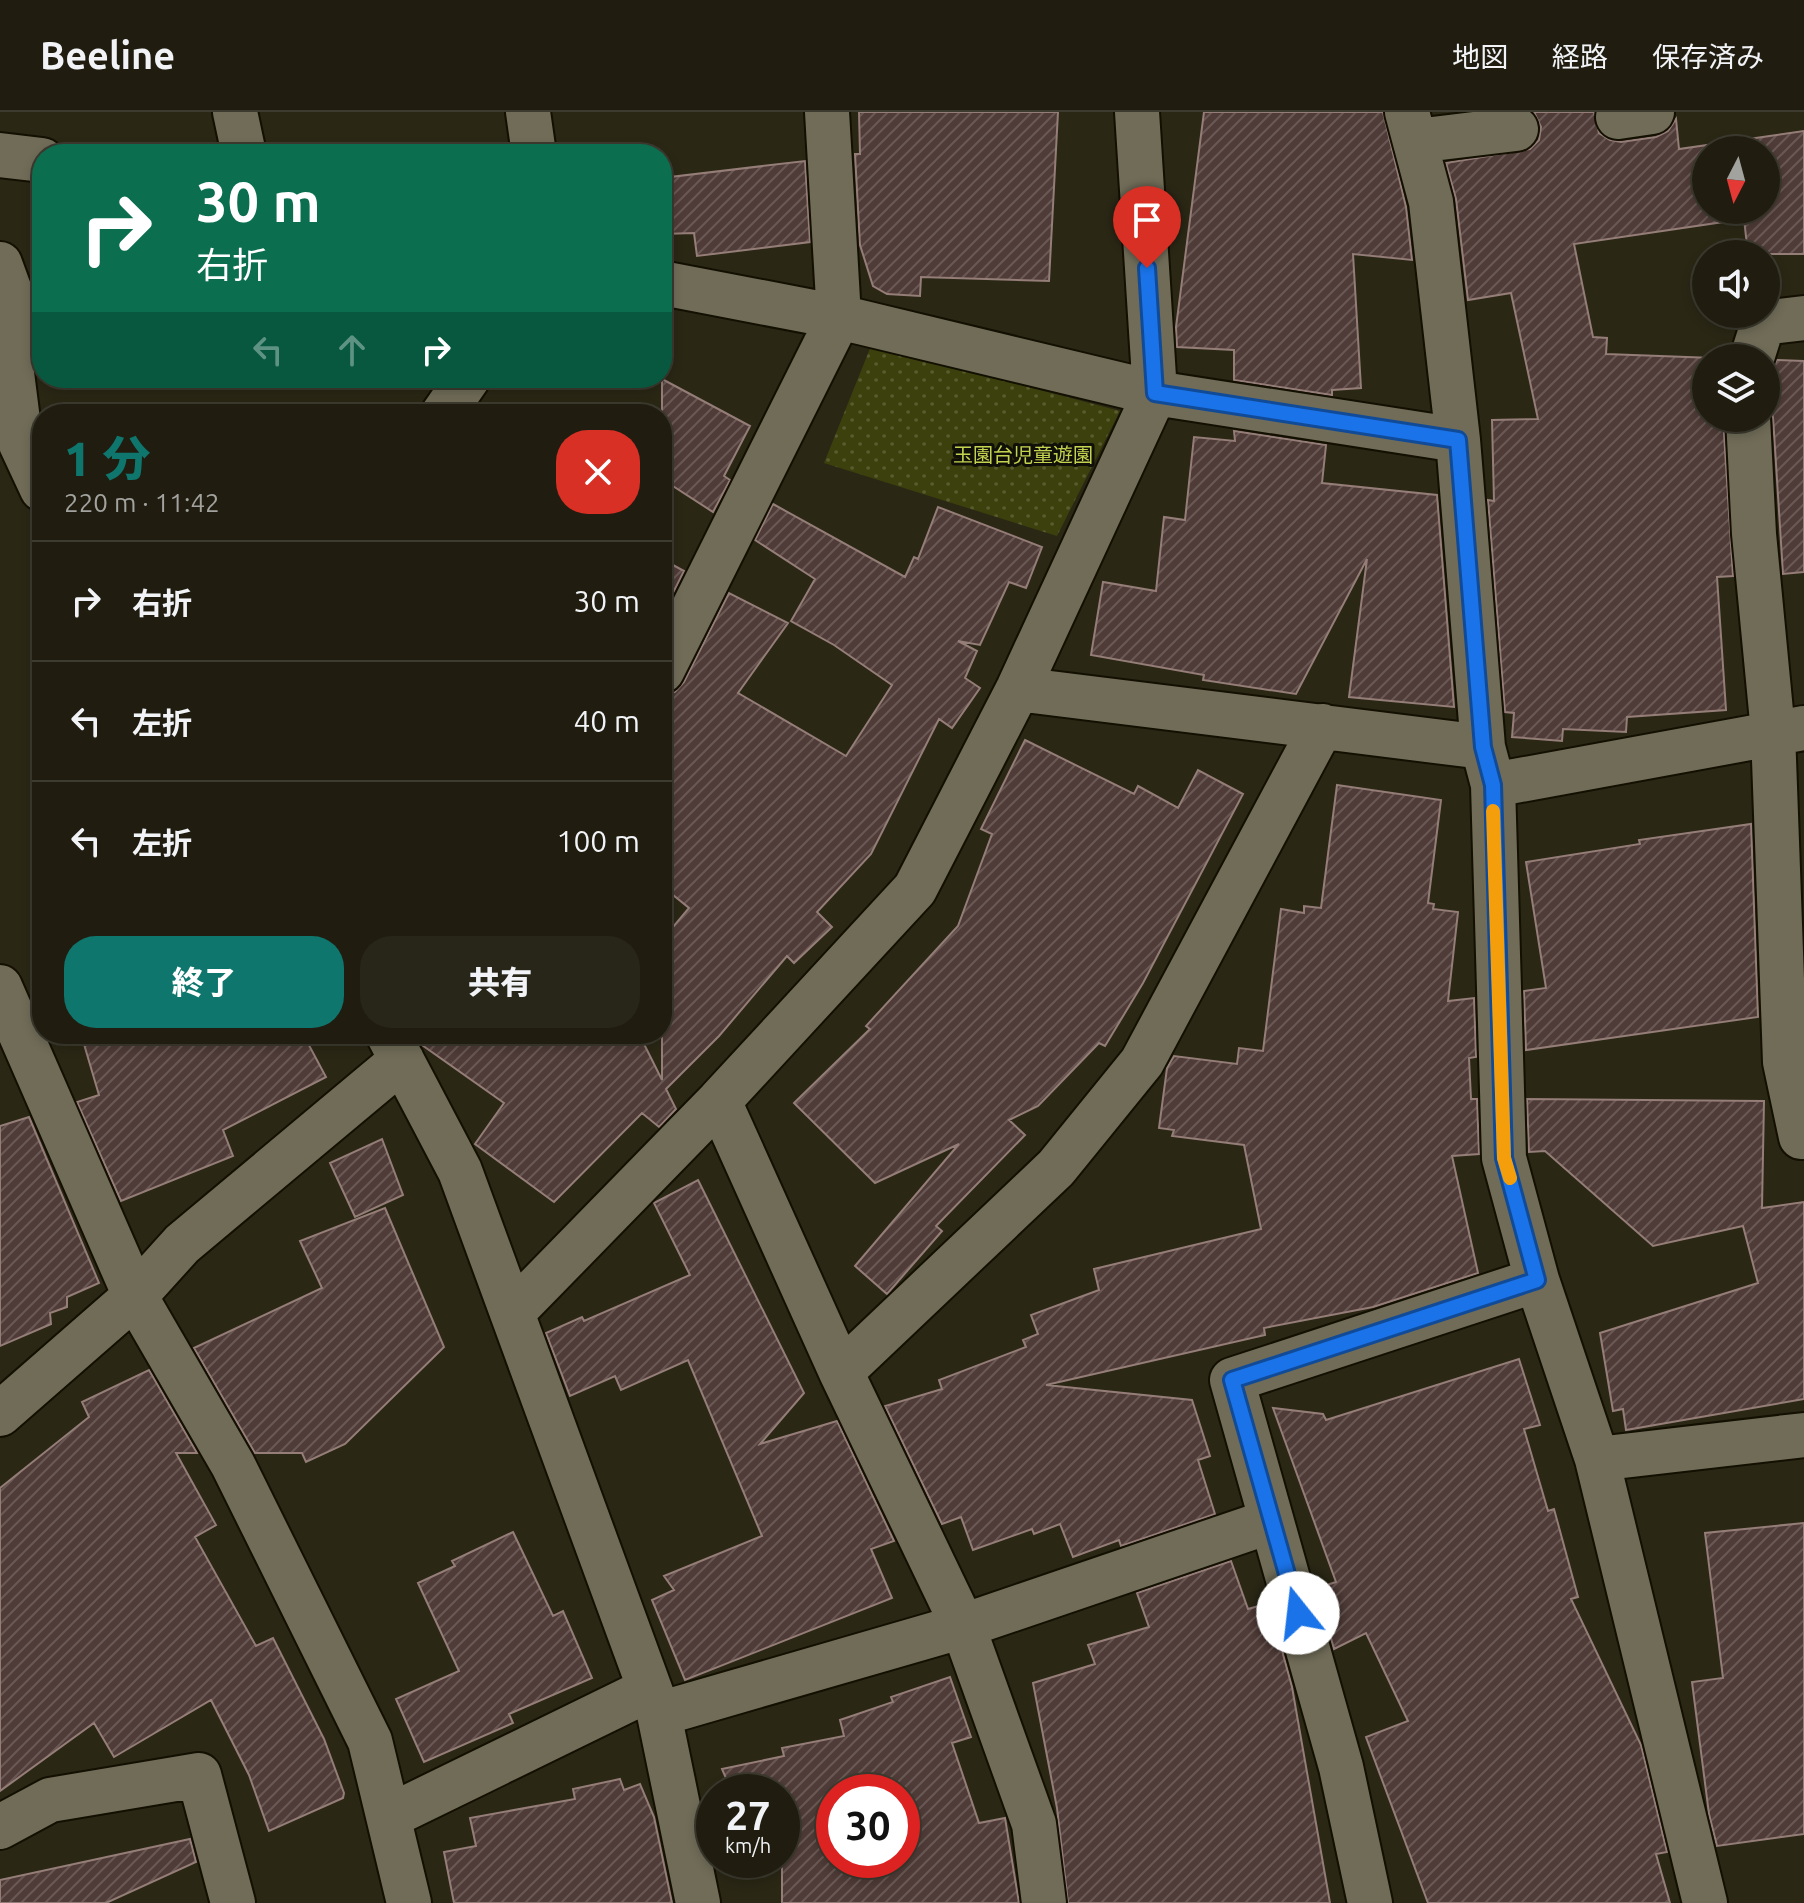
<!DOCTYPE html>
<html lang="ja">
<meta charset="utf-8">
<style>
:root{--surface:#201d10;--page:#282619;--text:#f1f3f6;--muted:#a2a29f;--line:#3d3b30;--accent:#0f766e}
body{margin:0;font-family:Ubuntu,"Noto Sans JP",sans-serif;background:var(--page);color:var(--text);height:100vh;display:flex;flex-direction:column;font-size:30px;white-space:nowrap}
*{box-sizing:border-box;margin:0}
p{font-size:26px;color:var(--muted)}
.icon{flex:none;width:44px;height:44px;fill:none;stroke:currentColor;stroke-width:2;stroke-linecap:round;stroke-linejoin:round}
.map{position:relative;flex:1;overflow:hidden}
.details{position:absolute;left:32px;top:292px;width:640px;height:640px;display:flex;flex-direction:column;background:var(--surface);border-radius:32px;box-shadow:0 4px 12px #0003,0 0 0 2px var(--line)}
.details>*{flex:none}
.hud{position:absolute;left:32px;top:32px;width:640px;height:244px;border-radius:32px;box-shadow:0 4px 12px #0003,0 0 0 2px var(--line);background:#0b6e4f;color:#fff;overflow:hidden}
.needle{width:52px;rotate:186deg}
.fabs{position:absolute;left:1692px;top:24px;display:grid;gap:16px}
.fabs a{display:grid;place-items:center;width:88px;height:88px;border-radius:50%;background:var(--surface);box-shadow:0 4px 12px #0003,0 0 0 2px var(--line);font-size:40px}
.speed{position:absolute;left:696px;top:1662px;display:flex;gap:16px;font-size:40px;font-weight:700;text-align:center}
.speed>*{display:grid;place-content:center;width:104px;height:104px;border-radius:50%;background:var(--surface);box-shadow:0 4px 12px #0003,0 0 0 2px var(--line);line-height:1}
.speed small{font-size:20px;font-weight:400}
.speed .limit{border:12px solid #d22;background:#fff;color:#111}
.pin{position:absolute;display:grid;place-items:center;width:68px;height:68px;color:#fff;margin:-82px -34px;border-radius:50% 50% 50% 0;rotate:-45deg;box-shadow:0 0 8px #0007}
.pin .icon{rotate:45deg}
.me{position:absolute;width:88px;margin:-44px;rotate:344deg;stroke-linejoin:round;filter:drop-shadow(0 0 6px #0008)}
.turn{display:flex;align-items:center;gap:28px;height:168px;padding:0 32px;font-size:36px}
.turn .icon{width:104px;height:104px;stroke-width:2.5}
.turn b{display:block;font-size:56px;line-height:68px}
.lanes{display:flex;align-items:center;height:76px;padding:0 32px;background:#0003;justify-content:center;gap:40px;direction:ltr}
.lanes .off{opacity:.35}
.round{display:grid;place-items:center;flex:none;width:84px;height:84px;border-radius:32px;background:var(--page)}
.overview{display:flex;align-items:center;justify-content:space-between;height:136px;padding:0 32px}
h1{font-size:48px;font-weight:800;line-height:60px;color:var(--accent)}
.button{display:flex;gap:16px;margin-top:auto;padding:16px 32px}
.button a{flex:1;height:92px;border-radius:32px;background:var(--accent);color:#fff;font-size:32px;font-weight:800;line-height:92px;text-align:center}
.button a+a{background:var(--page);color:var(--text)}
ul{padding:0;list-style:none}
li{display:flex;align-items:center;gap:24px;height:120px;padding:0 32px;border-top:2px solid var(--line)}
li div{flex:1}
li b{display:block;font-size:30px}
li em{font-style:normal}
header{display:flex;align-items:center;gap:48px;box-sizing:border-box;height:112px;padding:0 40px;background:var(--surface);border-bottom:2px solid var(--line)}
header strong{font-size:38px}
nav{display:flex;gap:44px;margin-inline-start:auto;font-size:28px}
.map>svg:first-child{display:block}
.park{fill:url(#park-dots)}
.building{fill:url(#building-hatch);stroke:#957d78;stroke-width:2;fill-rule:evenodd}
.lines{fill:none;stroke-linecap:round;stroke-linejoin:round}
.street-casing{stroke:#131002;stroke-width:48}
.street{stroke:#706c58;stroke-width:44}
.route-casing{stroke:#114b97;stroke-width:20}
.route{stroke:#1a73e8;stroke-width:14}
.slow{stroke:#f59e0b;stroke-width:14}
.labels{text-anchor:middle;stroke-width:6;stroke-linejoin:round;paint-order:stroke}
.park-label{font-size:20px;fill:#c3d24f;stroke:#111008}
</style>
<header>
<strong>Beeline</strong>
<nav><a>地図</a><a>経路</a><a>保存済み</a></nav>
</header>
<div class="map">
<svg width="1804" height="1791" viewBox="0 0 1804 1791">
<defs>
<pattern id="park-dots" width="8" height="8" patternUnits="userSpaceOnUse" patternTransform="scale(2)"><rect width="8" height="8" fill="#3b400d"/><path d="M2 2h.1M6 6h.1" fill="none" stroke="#585c30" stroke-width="1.8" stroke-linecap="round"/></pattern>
<pattern id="building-hatch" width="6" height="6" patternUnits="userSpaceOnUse" patternTransform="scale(2)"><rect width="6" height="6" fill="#4f3b37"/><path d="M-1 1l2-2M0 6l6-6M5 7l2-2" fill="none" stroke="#695854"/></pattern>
</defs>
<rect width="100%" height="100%" fill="#2a2715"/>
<path class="park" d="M871,234L1120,299L1057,424L824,351Z"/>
<path class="building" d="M859,0H1058L1049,169L921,165L920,184L887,182L873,174L860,133L855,42H860Z
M1204,0H1383L1406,95L1412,148L1353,142L1361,276L1332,278V283L1234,268V238L1177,235L1176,215Z
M1534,0H1594L1599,21L1610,28L1621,30L1656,25L1668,19L1676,7L1679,37L1804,19V142H1748L1744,107L1574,132L1593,225L1607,226L1606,242L1714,246H1706V306H1723L1733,464L1717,465L1726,598L1627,605L1626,620L1563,617L1562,629L1512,625L1514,601L1505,600L1488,388L1494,389L1492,308L1538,307L1511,181L1468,188L1456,87L1446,51L1530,37L1539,28L1541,15ZM1706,38H1766V98H1706Z
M805,49L810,130L697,144L694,121L662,122V66Z
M1777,248L1804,249V460L1783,462L1773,305L1766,290V266Z
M662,267L750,314L724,364L730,368L713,400L662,367Z
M1234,319L1326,333L1322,371L1437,383L1454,595L1349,585L1367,447L1296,582L1203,568L1204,563L1091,543L1103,470L1156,479L1164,405L1185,408L1194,325L1235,329Z
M773,392L905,465L914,445L918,447L938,395L1042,435L1026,476L1009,470L980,533L958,529L977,539L965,566L980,576L952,616L939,607L871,742L817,800L832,815L794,851L787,844L719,924L666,977L676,997L659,1015L642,1001L554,1090L475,1032L504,991L422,933L416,922H639L662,968V828L689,796L662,774V584L675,580L684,570L729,481L788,511L738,581L846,644L892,573L834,533L791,509L815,467L755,428Z
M662,447L684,459L662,503Z
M1025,628L1134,682L1138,674L1178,696L1198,658L1243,682L1143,871L1105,934L1099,931L1038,994L1009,1008L1025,1023L936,1114L942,1119L887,1182L855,1154L959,1032L875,1071L794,991L870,917L866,914L958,814L992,722L981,717Z
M1337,673L1441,688L1428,791L1434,792L1433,797L1458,800L1448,889L1474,886L1476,945L1469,946L1471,987H1477L1479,1042L1452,1044L1478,1161L1373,1195L1264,1216L1265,1223L1046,1273L1192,1288L1210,1344L1198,1348L1215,1402L1121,1434L1119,1428L1073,1445L1060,1412L1034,1422L1032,1417L973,1438L961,1405L942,1412L885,1294L942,1277L939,1268L1026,1235L1023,1228L1038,1222L1031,1203L1099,1178L1094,1157L1261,1117L1244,1033L1172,1024L1174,1018L1159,1016L1167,956L1174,944L1237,952L1239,936L1263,939L1281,797L1304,801V794L1321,796Z
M1751,712L1758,905L1526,938L1524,879L1546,876L1526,750L1640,732L1639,728Z
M81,922H303L326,965L223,1018L233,1044L121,1089L77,990L99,983Z
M1527,987L1764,989L1762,1096L1804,1090V1287L1626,1318L1623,1297L1613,1299L1600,1221L1758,1171L1743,1114L1653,1134L1545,1039L1529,1040Z
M29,1005L99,1171L67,1185V1195L50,1201L51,1212L0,1234V1014Z
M382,1027L403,1083L355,1105L330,1051Z
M698,1068L804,1281L760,1332L837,1309L894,1429L871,1437L892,1486L685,1568L652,1488L674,1478L664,1464L762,1424L688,1248L621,1278L615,1264L570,1284L546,1221L582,1205L584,1209L690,1163L654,1091Z
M385,1096L444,1235L345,1332L306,1350L302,1341H255L194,1236L322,1176L300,1129Z
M1519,1247L1540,1313L1524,1317L1548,1399L1554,1397L1578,1485L1571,1487L1641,1633L1667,1740L1656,1742L1670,1791H1428L1366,1625L1408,1609L1366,1521L1334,1537L1317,1476L1336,1470L1273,1296L1323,1302L1326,1308Z
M149,1258L197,1341H176L216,1413L195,1425L256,1534L273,1526L324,1627L344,1681L343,1686L269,1719L249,1663L211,1588L114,1645L94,1611L0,1679V1376L89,1305L82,1290Z
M1804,1411V1722L1717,1734L1709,1702L1692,1570L1723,1566L1705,1421Z
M513,1420L553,1504L563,1499L592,1566L509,1602L513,1611L424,1650L396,1587L459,1559L418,1471L455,1454L452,1449Z
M1231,1449L1248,1497L1269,1491L1292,1575L1330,1791H1068L1057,1696L1033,1571L1095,1552L1088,1533L1149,1515L1137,1481Z
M950,1565L971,1625L952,1631L979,1711L1005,1706L1019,1791H782V1680H732L722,1657L784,1644L782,1636L844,1624L840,1608L893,1590L891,1585ZM834,1680H902V1748H834Z
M620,1667L624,1678L640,1672L654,1705L672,1791H454L444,1740L476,1734L470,1706L575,1687L573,1677Z
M190,1727L196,1750L106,1791H0V1768Z"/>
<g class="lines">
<g class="street-casing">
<path id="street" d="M235,0L244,42
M528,0L534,42
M1407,0L1431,90L1458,328L1483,635L1493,673L1504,1046L1537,1168L1597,1347L1705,1791
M1618,5L1652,0
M1416,29L1516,17
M0,43L42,48
M0,152L11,182L12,261L21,332L42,377
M662,171L839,205L1155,281L1458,328
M1752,246L1763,211L1804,206
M443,302L468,266
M1748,306L1754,422L1773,620L1785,950L1801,1025H1804
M662,559L839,205L827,0
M1018,577L1483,635
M1493,673L1804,616
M0,875L135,1184L233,1353L370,1629L409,1791
M388,922L460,1059L659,1602L698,1791
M719,989L841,1260L963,1514L1034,1712L1044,1791
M512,1201L719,989L915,777L1018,577L1155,281L1137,0
M841,1260L1056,1056L1142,950L1322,614
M0,1302L135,1184L182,1132L402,948
M1597,1347L1804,1323
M659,1602L963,1514L1271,1409
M390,1704L648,1578
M0,1715L50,1688L199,1663L233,1791
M1370,1791L1341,1655L1232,1268L1537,1168"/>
</g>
<use href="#street" class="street"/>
</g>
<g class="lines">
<g class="route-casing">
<path id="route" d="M1147,156L1155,281L1458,328L1483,635L1493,673L1504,1046L1537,1168L1232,1268L1298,1501"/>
</g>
<use href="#route" class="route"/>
<path class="slow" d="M1493,699L1504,1046L1510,1066"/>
</g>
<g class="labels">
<g class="park-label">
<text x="1023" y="350">玉園台児童遊園</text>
</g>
</g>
</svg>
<div class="fabs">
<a><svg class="needle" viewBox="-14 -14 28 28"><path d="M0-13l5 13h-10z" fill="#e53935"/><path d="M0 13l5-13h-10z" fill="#a2a29f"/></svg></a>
<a><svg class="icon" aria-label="sound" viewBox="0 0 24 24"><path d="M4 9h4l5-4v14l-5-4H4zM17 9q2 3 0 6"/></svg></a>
<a><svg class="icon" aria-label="layers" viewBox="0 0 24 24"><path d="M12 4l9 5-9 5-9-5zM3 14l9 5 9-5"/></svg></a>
</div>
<div class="speed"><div>27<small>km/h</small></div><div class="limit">30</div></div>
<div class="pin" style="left:1147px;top:156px;background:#d93025"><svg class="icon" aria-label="arrive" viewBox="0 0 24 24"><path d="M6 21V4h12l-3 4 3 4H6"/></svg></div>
<svg class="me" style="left:1298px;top:1501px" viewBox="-20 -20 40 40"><circle r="19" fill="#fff"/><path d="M0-13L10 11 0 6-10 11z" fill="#1a73e8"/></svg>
<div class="hud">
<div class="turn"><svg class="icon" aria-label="right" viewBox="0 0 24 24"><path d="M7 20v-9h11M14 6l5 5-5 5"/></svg><div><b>30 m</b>右折</div></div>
<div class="lanes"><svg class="icon off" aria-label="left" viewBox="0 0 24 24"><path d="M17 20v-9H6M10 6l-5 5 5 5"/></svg><svg class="icon off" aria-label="ahead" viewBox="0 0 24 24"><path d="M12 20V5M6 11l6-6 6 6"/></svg><svg class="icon" aria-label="right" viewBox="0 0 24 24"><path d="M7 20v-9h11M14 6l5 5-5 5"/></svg></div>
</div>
<section class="details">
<div class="overview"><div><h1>1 分</h1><p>220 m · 11:42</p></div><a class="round" style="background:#d93025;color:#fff"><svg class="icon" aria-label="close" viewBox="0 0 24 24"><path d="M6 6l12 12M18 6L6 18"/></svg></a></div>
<ul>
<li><svg class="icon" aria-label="right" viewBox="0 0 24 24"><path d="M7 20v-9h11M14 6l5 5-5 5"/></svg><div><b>右折</b></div><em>30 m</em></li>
<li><svg class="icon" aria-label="left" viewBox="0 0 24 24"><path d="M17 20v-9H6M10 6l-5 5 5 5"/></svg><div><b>左折</b></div><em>40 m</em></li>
<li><svg class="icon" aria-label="left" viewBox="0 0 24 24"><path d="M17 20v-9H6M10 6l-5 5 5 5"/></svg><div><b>左折</b></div><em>100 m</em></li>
</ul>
<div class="button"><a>終了</a><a>共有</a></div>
</section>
</div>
